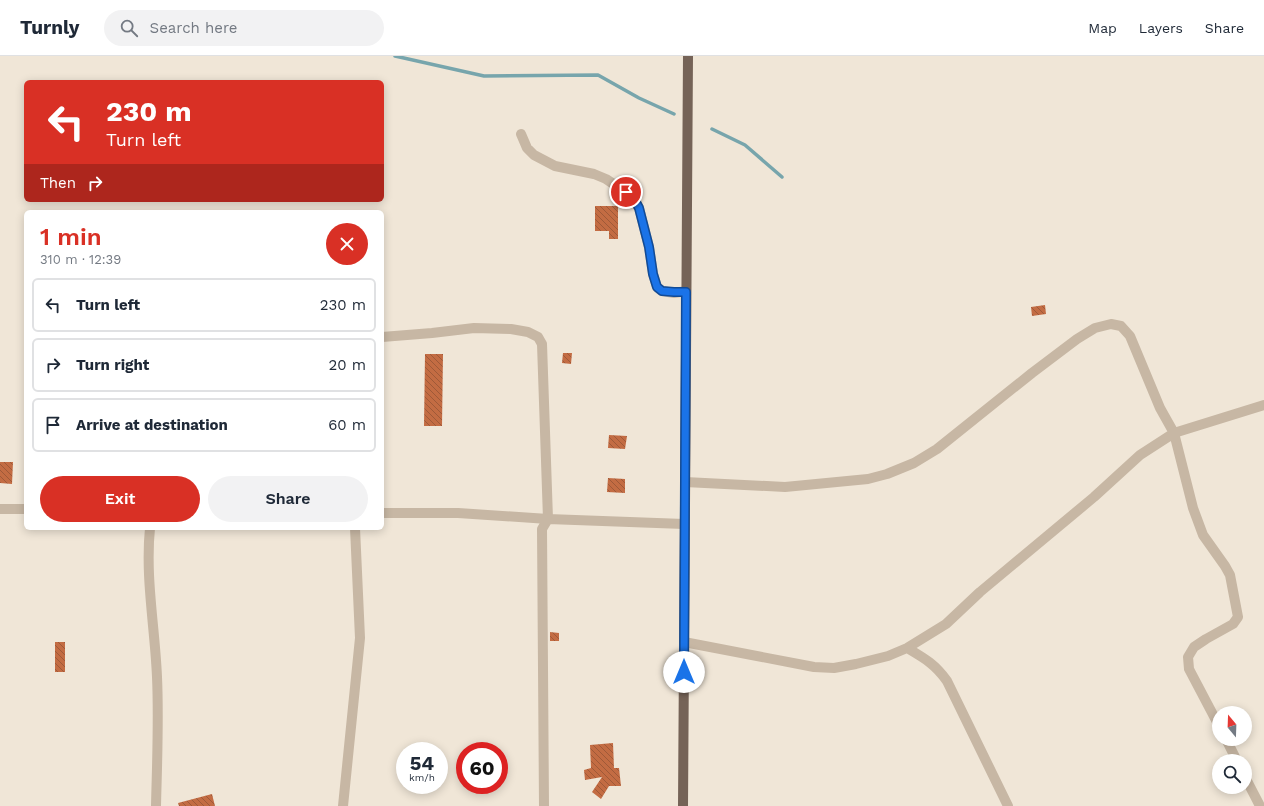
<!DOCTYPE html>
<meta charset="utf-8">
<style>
:root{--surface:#fff;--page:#f2f2f3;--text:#1f2937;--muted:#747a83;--line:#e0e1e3;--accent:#d93025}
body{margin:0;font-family:"Work Sans",sans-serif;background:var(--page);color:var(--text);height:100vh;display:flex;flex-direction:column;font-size:15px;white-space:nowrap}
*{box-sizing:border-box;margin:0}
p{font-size:13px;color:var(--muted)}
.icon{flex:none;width:22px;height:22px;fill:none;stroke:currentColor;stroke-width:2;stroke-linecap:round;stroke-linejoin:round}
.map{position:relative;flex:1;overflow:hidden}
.sheet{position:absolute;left:24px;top:154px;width:360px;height:320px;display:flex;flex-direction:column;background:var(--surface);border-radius:6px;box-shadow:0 2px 10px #0003}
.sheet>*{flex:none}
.banner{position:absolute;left:24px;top:24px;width:360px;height:122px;border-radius:6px;box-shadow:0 2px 10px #0003;background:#d93025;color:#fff;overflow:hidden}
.needle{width:26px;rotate:341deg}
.buttons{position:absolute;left:1212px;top:650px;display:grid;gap:8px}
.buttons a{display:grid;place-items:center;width:40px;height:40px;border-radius:50%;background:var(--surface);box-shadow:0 2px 10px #0003;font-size:20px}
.speed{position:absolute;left:396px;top:686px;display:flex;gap:8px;font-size:20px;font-weight:700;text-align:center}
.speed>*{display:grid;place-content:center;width:52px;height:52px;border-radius:50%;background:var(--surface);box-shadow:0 2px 10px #0003;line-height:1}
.speed small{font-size:10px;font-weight:400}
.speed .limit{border:6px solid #d22;background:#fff;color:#111}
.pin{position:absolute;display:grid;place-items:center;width:34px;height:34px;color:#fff;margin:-17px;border:2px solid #fff;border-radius:50%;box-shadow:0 1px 4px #0007}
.me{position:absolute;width:44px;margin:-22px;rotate:0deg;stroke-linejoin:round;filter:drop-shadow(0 0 3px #0008)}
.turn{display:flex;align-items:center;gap:14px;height:84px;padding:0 16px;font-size:18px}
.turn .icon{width:52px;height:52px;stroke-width:2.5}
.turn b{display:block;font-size:28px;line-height:34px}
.then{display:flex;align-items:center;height:38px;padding:0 16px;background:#0003;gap:8px;font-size:15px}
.round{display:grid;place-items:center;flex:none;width:42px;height:42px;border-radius:21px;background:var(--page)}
.summary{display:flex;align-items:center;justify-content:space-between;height:68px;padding:0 16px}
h1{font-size:24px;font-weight:600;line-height:30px;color:var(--accent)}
.primary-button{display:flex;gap:8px;margin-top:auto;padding:8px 16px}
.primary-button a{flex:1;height:46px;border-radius:24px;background:var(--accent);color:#fff;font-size:16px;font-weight:600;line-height:46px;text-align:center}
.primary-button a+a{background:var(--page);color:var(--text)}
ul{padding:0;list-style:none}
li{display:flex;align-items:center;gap:12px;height:54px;margin:0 8px 6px;padding:0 8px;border:2px solid var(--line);border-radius:6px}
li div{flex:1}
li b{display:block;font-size:15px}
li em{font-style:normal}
header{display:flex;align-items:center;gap:24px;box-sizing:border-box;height:56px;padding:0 20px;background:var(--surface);border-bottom:1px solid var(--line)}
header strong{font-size:19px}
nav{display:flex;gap:22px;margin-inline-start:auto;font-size:14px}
.search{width:280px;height:36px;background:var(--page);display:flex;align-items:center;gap:10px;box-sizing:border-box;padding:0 14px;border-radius:22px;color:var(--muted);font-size:15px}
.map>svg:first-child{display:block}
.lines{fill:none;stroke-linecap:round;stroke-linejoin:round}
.stream{stroke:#77a5ac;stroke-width:3.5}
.building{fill:url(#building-back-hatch)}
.minor{stroke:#c7b7a4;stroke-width:10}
.major{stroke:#756357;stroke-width:10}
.route-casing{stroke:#114b97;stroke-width:10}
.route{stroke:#1a73e8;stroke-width:7}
</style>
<header>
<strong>Turnly</strong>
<div class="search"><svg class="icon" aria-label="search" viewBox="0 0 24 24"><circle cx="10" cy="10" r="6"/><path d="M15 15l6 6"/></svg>Search here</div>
<nav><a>Map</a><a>Layers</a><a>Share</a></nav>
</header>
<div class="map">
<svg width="1264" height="750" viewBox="0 0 1264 750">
<defs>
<pattern id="building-back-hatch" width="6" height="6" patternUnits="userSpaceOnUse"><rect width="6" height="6" fill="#c36c43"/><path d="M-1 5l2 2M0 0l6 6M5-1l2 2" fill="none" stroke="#9f5938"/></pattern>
</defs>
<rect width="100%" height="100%" fill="#f0e6d7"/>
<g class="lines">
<path class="stream" d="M395,0L484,20L598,19L639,42L674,58
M712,73L745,89L782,121"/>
</g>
<path class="building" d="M595,150H618V183H609V175H595Z
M1045,249L1046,258L1032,260L1031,251Z
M563,297H572L571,308L562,307Z
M425,298H443L442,370H424Z
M609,379L627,380L625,393L608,392Z
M0,406H13L12,428L0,427Z
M608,422L625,423V437L607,436Z
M550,576L559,577V585H550Z
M55,586H65V616H55Z
M613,687L614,712H619L621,730H609L601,743L592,736L602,721L585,724L584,714L591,712L590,689Z
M212,738L215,750H179L178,747Z"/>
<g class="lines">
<path class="minor" d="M521,78L527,92L534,99L555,110L594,118L606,123L633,141L639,152L649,191L653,218L657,231L662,235L674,237L686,235
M382,281L432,277L474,272L511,273L528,276L538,281L542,288L548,463L542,473L544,750
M685,426L785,431L868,423L887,418L914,407L937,393L1032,317L1077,283L1095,272L1111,268L1121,270L1130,280L1160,352L1174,377L1193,452L1203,479L1225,510L1230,519L1238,561L1233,568L1206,583L1194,591L1188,601L1189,613L1219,670
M0,453H26
M382,457H458L548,463L684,468
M150,472C145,521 155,572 157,621C159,664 157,707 156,750
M684,586L814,611L834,612L856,608L888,600L907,592L946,568L980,536L1094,441L1140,399L1174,377L1264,349
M907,592C924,602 935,608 947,625L1008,750
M1226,683L1237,705
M1245,721L1260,750
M343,750L360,582L355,472"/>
<path class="major" d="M683,750L688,0"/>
</g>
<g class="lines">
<g class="route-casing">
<path id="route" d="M626,136L633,141L639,152L649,191L653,218L657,231L662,235L674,236H686L684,616"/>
</g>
<use href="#route" class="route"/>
</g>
</svg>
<div class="buttons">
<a><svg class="needle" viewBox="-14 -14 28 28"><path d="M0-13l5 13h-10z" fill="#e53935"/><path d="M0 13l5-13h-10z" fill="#747a83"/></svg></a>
<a><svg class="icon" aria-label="search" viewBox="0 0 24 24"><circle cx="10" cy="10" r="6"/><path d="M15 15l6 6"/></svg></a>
</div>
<div class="speed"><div>54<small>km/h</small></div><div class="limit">60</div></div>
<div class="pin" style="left:626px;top:136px;background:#d93025"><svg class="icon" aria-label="arrive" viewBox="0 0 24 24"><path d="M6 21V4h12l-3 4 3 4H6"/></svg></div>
<svg class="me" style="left:684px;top:616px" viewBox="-20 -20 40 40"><circle r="19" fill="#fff"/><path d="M0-13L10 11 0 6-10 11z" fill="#1a73e8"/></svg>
<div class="banner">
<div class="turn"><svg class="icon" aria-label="left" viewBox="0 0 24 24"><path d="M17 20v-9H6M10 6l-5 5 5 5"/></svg><div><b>230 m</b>Turn left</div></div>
<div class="then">Then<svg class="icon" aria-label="right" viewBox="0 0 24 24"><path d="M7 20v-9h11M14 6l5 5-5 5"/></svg></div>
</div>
<section class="sheet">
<div class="summary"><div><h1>1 min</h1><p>310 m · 12:39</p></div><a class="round" style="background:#d93025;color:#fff"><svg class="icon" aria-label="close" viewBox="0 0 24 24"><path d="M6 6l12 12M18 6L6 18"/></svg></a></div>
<ul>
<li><svg class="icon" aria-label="left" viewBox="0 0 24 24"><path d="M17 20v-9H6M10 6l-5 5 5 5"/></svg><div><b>Turn left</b></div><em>230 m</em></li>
<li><svg class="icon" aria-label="right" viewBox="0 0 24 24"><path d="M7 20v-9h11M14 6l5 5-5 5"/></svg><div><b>Turn right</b></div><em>20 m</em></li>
<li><svg class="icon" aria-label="arrive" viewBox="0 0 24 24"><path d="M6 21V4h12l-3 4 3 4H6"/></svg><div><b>Arrive at destination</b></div><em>60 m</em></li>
</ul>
<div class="primary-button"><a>Exit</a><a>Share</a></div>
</section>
</div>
